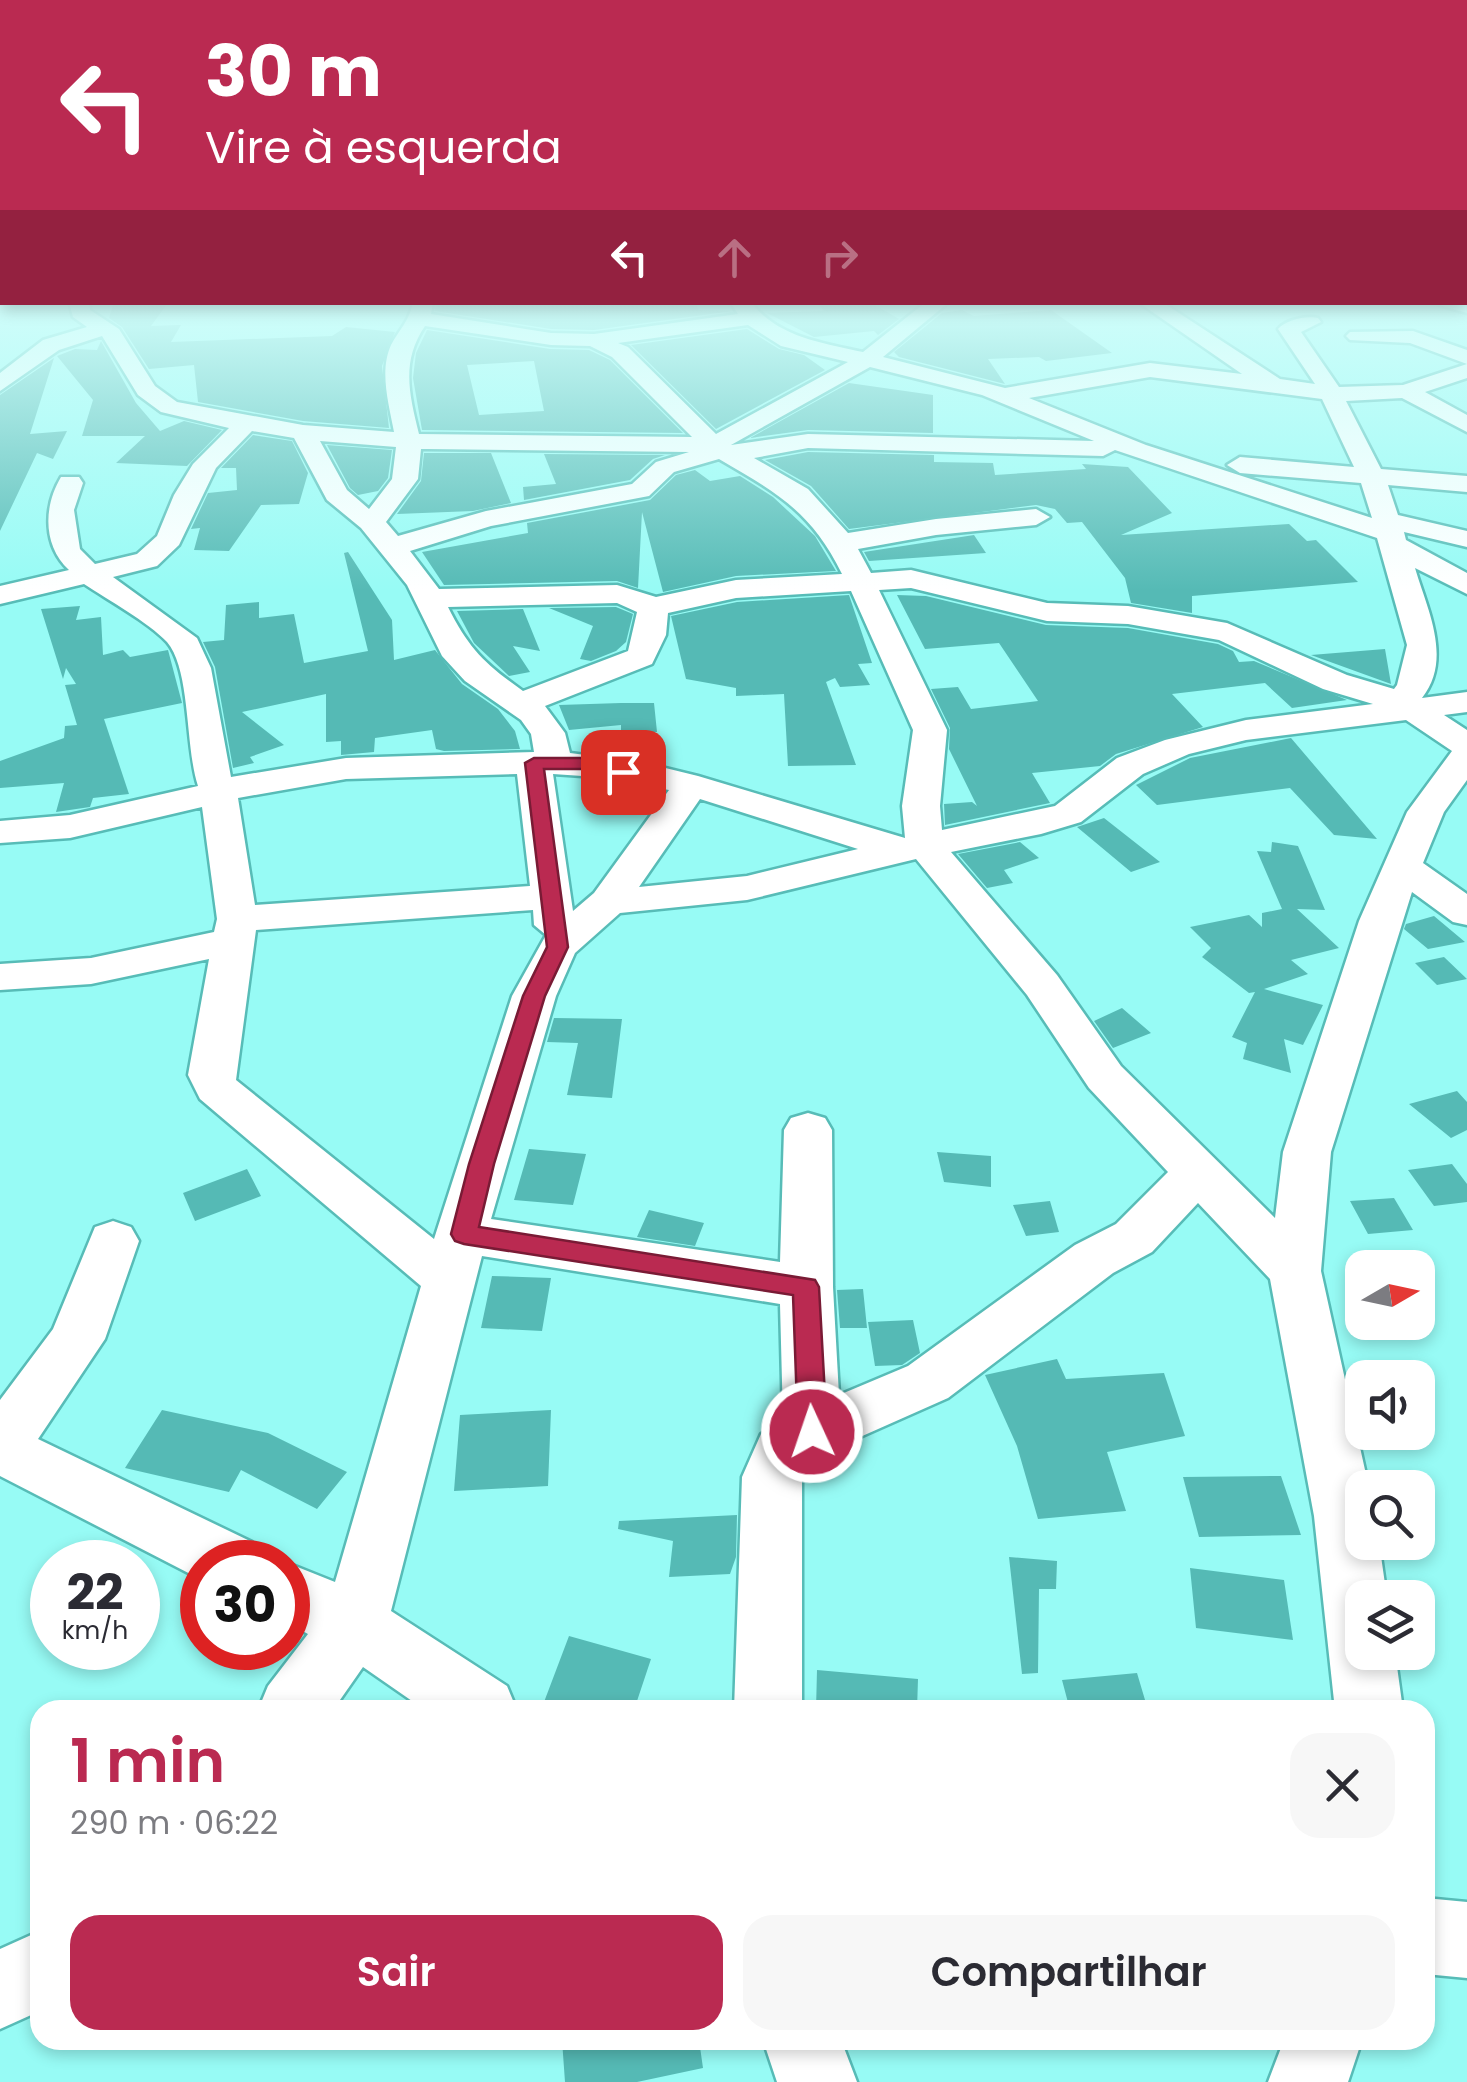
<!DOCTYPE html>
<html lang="pt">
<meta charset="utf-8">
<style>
:root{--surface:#fff;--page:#f7f7f7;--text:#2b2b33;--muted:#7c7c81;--accent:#ba2a51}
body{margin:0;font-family:Poppins,sans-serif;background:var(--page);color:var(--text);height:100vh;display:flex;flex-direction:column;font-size:38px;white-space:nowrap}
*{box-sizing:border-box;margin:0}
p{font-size:32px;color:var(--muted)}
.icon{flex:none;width:55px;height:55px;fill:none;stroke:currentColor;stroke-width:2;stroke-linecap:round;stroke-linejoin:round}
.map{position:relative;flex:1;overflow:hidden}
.sheet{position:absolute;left:30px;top:1700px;width:1405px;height:350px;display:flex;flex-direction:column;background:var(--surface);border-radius:30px;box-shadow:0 5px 15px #0003}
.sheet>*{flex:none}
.guide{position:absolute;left:0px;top:0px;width:1468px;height:305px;box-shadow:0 5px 15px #0003;background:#ba2a51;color:#fff;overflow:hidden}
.needle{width:65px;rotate:81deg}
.buttons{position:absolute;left:1345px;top:1250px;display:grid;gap:20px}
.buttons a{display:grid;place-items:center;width:90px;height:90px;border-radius:20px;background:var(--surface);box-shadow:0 5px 15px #0003;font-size:50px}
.speed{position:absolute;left:30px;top:1540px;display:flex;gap:20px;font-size:50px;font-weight:700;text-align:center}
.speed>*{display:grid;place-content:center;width:130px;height:130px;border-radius:50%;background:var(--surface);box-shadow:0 5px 15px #0003;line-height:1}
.speed small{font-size:25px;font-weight:400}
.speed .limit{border:15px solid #d22;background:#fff;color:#111}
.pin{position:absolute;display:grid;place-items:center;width:85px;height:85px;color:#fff;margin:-42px;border-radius:20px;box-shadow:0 5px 15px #0006}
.me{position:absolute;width:110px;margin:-55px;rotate:357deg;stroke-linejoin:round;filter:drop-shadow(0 0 8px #0008)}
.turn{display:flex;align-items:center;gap:35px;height:210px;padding:0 40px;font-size:45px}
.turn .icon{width:130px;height:130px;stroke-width:2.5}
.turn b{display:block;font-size:70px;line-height:85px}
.lanes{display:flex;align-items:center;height:95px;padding:0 40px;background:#0003;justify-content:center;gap:50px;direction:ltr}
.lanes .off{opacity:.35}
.round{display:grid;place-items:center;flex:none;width:105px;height:105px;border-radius:30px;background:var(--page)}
.overview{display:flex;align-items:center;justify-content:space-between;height:170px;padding:0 40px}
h1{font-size:60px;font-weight:600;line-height:75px;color:var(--accent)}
.button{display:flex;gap:20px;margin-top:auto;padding:20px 40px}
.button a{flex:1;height:115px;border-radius:30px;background:var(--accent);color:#fff;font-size:40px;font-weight:600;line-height:115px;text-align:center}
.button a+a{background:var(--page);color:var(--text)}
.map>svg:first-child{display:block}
.building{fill:#55bab5;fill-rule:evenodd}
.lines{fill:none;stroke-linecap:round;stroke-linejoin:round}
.minor-casing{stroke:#57bcb7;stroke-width:5}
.minor{fill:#fff;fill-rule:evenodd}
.route{fill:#ba2a51;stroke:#791b35;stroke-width:2.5}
</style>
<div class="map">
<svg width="1467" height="2082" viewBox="0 0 1467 2082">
<rect width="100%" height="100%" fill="#97fbf5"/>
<path class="building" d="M114,302L167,304L151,326L181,325L171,342L332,336L346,327L395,332L382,366L389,428L303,421L198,402L194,365L149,369L122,327L109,318Z
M463,302H579L580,307L695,302L699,310L732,311L594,330L551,329L435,311L436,305Z
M816,302H870L899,319L878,335L874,331L814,337L767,313L824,311Z
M962,310L974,316L1051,310L1112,353L1046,361L1039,357L988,359L1005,384L899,357L894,352L942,313Z
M747,329L779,349L804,355L825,370L716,429L631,345Z
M427,330L550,349L589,350L610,360L683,433L422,430L413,378L416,353ZM534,361L544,411L479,415L467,365Z
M101,341L136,403L160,431L184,421L222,430L187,466L116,463L145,436H82L93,400L57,356L75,349L97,350Z
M54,358L30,434L67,431L53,459L37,453L0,531V395Z
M849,383L933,395V433L808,430L750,438Z
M253,435L292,441L308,473L299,504L261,505L229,551L194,550L200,528L191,529L208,493L237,490L236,468H221Z
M327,445L392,450L388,478L378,491L358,495L350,488Z
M808,452L934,455V462L993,463L995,475L1086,469L1082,464L1128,467L1172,513L1121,535L1289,524L1307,541L1316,540L1358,582L1192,596V613L1131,603L1125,578L1082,522L1067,523L1055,509L1036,505L849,529L811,486L765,460Z
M424,453H491L511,503L473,511L397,514L421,481Z
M544,454L665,455L653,459L630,480L524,500L523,487L556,484Z
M695,470L710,481L740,476L773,497L815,536L836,571L736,576L663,592L642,512L638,588L617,581L444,585L422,552L528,533L527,523L650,500L676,475Z
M974,535L986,553L869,561L864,552Z
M348,552L392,620L394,660L435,650L462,684L498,709L515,731L520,749L444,751L436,749L432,730L375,738L374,752L341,755V741L326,742V694L242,712L284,745L250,757L254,763L233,768L215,667L203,642L224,640L226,605L259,602V618L294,614L304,663L368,651L344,553Z
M849,595L872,663L858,664L870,685L840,687L835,678L826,682L856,765L788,766L784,694L736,696V688L686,679L671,616L737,602Z
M897,595L926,596L1046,625L1128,628L1218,644L1233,651L1239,662L1254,661L1347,700L1292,708L1265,683L1172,694L1203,727L1116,754L1100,766L1032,773L1050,803L945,825L944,804L972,802L977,806L949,749L950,728L931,689L958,687L971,709L1038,701L999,643L925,649Z
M80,606L76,620L101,617L103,655L123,650L130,657L168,650L182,703L104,719L129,794L93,798L90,807L56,812L64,783L0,788V761L64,738L65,726L77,725L65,685L76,684L66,668L63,679L41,609Z
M616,607L633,614L626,642L616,651L591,661L580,659L593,626L549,608Z
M523,609L540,651L513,646L530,672L509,676L474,643L457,611Z
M1385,649L1391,684L1311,655Z
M621,703H654L657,732L621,733V725L569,730L559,705Z
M1291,738L1377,839L1334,835L1290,788L1157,805L1136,785L1190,758Z
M1104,818L1160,862L1131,872L1077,827Z
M1020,842L1039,858L1004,870L1013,883L987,888L958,854Z
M1272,842L1298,846L1325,910L1297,909L1339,948L1291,960L1308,974L1264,989L1323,1005L1303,1045L1284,1039L1291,1073L1243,1059L1247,1043L1232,1037L1255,992L1249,993L1202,957L1211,948L1190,927L1249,915L1262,927V913L1282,909L1257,851L1271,852Z
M1434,916L1465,942L1428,949L1404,929L1406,924Z
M1444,957L1467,979L1437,985L1415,963Z
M1122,1008L1151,1033L1113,1048L1094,1021Z
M554,1018L622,1019L612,1098L567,1095L578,1043L547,1042Z
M1457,1091L1467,1102V1130L1451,1138L1409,1104Z
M529,1149L586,1154L573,1205L514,1200Z
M937,1152L991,1156V1187L944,1182Z
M1452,1164L1467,1184V1202L1434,1206L1408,1170Z
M247,1169L261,1196L195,1221L183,1193Z
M1394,1198L1413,1230L1368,1234L1350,1201Z
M1050,1201L1059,1232L1026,1236L1013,1205Z
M649,1210L704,1223L695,1246L637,1237Z
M492,1276L551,1278L542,1331L481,1328Z
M863,1289L867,1328H840L837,1290Z
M913,1320L920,1353L902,1365L875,1366L868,1322Z
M1057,1359L1066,1379L1164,1373L1185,1436L1107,1452L1126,1511L1038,1519L1017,1446L985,1375Z
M162,1410L268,1433L347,1472L317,1509L241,1470L229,1492L125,1468Z
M551,1410L548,1486L454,1491L460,1415Z
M1281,1476L1301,1535L1199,1537L1183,1477Z
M737,1515L736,1557L730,1574L669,1577L673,1541L618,1529L619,1521Z
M1009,1557L1057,1561L1056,1589H1039L1038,1673L1022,1674Z
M1190,1568L1284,1580L1293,1640L1196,1628Z
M569,1636L651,1659L634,1710H541Z
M817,1670L918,1679L917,1710H816Z
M1137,1673L1148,1710H1070L1062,1680Z
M562,2040H699L703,2068L637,2082H565Z"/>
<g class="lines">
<g class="minor-casing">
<path id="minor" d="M1465,301L1467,313L1429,302H1465Z
M69,302H89L90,310L119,329L155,386L177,402L303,425L394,432C389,405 379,371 391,345C399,330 410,320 413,302H433L431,314L551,333L594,334L738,314L730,302H751C777,337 823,343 863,352L926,302H949L883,357L1005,388L1150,363L1242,374L1138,302H1162L1280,379L1315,384L1278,329C1285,320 1307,315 1318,318L1321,322L1301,332L1339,387L1403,385L1467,364L1410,343L1350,340L1346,336L1350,332L1413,331L1467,350V378L1425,392L1467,415V432L1402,398L1346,401L1381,469L1467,476V492L1388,485L1398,515L1467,531V547L1404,532L1406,540L1467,573V594L1415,568C1427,609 1453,659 1422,698L1467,692V712L1444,715L1467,730V780L1444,812L1423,863L1467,894V925L1453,922L1412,892L1331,1152L1321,1271L1369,1488H1362V1542H1379L1387,1598H1362V1652H1395L1403,1710H1335L1314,1516L1270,1279L1198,1203L1152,1252L1113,1273L948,1398L833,1449L805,1468L802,1477V1710H734L742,1477L761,1434L783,1420L780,1304L482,1256L391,1611L507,1686L517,1710H425L363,1667L333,1710H258L268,1686L308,1634L288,1623L285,1562L335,1582L421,1286L200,1099L188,1075L209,959L91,984L0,990V964L91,958L214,932L217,919L202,807L70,838L0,843V821L70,815L198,786C185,748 191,670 167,642C148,622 108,600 84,584L0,604V586L69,570C43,546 43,507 61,477H79L83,483L74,510L80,549L95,564L137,554L157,536L174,495L193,464L229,428L161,412L138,395L102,336L59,350L0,391V373L43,340L87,327L73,317ZM748,325L781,346L848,362L716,434L628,347L618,343ZM425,326L551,345L590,346L612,357L692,437L419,434C409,394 401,361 425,326ZM870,367L982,395L1094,441L808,434L731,445ZM1150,377L1322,399L1354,467L1240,457L1227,465L1240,473L1361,483L1372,518L1146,445L1029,398ZM252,431L294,438L327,500L361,528L407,585L442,656L465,681L521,720L531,734L534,752L346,758L231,777L211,668L197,638L113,577L157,566L179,545L216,468ZM320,441L396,447L392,479L369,509L347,490ZM808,448L1103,456L1115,450L1377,538L1407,645L1397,685L1394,689L1347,675L1227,623L1128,606L1047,603L911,570L871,573L858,549L936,535L1036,525L1050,517L1036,509L936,519L848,533L808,489L754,458ZM421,449H427L689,452L656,462L632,484L486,511L398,536L386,522L418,479ZM719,459C777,493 811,511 842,574L736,580L656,597L617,585L439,589L410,551L491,526L649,496L674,472ZM911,588L1047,621L1128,624L1219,640L1323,689L1373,704L1246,720L1165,740L1117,758L1055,806L942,830L940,806L947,730L879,590ZM851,591L913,730L902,806L905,838L698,776L641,762L570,753L565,733L545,706L652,664L666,635L668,613L736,598ZM617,603L637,612L628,651L523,691C485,664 469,649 448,607ZM1406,720L1452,751L1407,812L1359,921L1283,1152L1275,1218L1121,1066L1057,975L951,852L1041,834L1081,822L1143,774L1189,754L1246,740ZM517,774L530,886L255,905L238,798L346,779ZM553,774L597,777L669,790L594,893L573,911ZM700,799L858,849L747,876L639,887ZM916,859L1027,995L1089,1088L1168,1172L1116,1224L1075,1245L908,1366L839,1395L833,1287L832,1130L825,1118L808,1113L791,1118L784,1130L780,1262L491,1219L556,996L575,953L620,913L747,900ZM533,910L534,925L546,935L512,996L434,1239L236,1080L256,930Z
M113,1221L131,1227L139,1241L105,1339L38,1439L252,1542L261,1562H202V1580L0,1476V1400L53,1329L95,1227Z
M1425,1898L1467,1902V1978L1425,1974Z
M40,1931V2011L0,2029V1949Z
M763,2040H841L857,2082H777Z
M1284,2040H1362L1348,2082H1268Z"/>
</g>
<use href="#minor" class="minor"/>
</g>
<linearGradient id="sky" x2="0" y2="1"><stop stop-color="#86bab4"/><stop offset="0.51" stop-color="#d0fdfa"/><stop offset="1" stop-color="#d0fdfa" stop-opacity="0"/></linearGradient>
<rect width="1467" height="591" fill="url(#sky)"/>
<path class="route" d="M534,758H589L632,772L623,777L589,769H544L568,947L545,996L494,1164L479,1227L815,1280L819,1287L827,1432L823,1441L812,1445L802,1441L798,1432L793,1295L464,1244L455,1241L451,1234L469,1164L523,996L547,947L525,763Z"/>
</svg>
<div class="buttons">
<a><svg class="needle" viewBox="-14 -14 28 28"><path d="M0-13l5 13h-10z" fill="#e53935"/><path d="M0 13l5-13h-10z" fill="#7c7c81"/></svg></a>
<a><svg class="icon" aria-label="sound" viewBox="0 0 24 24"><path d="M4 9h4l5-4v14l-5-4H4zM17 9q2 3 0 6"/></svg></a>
<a><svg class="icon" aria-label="search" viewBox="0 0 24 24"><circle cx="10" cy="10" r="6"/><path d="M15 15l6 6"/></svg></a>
<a><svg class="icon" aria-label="layers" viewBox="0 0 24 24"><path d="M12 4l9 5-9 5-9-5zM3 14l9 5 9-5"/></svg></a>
</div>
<div class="speed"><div>22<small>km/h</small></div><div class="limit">30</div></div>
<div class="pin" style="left:623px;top:772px;background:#d93025"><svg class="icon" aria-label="arrive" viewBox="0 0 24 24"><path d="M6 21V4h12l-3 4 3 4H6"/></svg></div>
<svg class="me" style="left:812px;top:1432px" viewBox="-20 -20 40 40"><circle r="17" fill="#ba2a51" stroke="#fff" stroke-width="3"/><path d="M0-11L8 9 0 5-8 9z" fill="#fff"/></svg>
<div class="guide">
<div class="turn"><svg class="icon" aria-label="left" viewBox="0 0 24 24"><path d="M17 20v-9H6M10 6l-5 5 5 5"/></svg><div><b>30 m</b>Vire à esquerda</div></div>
<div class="lanes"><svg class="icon" aria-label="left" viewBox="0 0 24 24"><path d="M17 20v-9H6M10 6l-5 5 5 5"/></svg><svg class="icon off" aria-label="ahead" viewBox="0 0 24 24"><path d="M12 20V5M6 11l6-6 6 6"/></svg><svg class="icon off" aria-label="right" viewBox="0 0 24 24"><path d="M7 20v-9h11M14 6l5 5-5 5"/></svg></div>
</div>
<section class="sheet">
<div class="overview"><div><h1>1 min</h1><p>290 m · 06:22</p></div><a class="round"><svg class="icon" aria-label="close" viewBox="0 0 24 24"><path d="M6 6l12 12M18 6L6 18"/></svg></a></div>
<div class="button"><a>Sair</a><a>Compartilhar</a></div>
</section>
</div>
